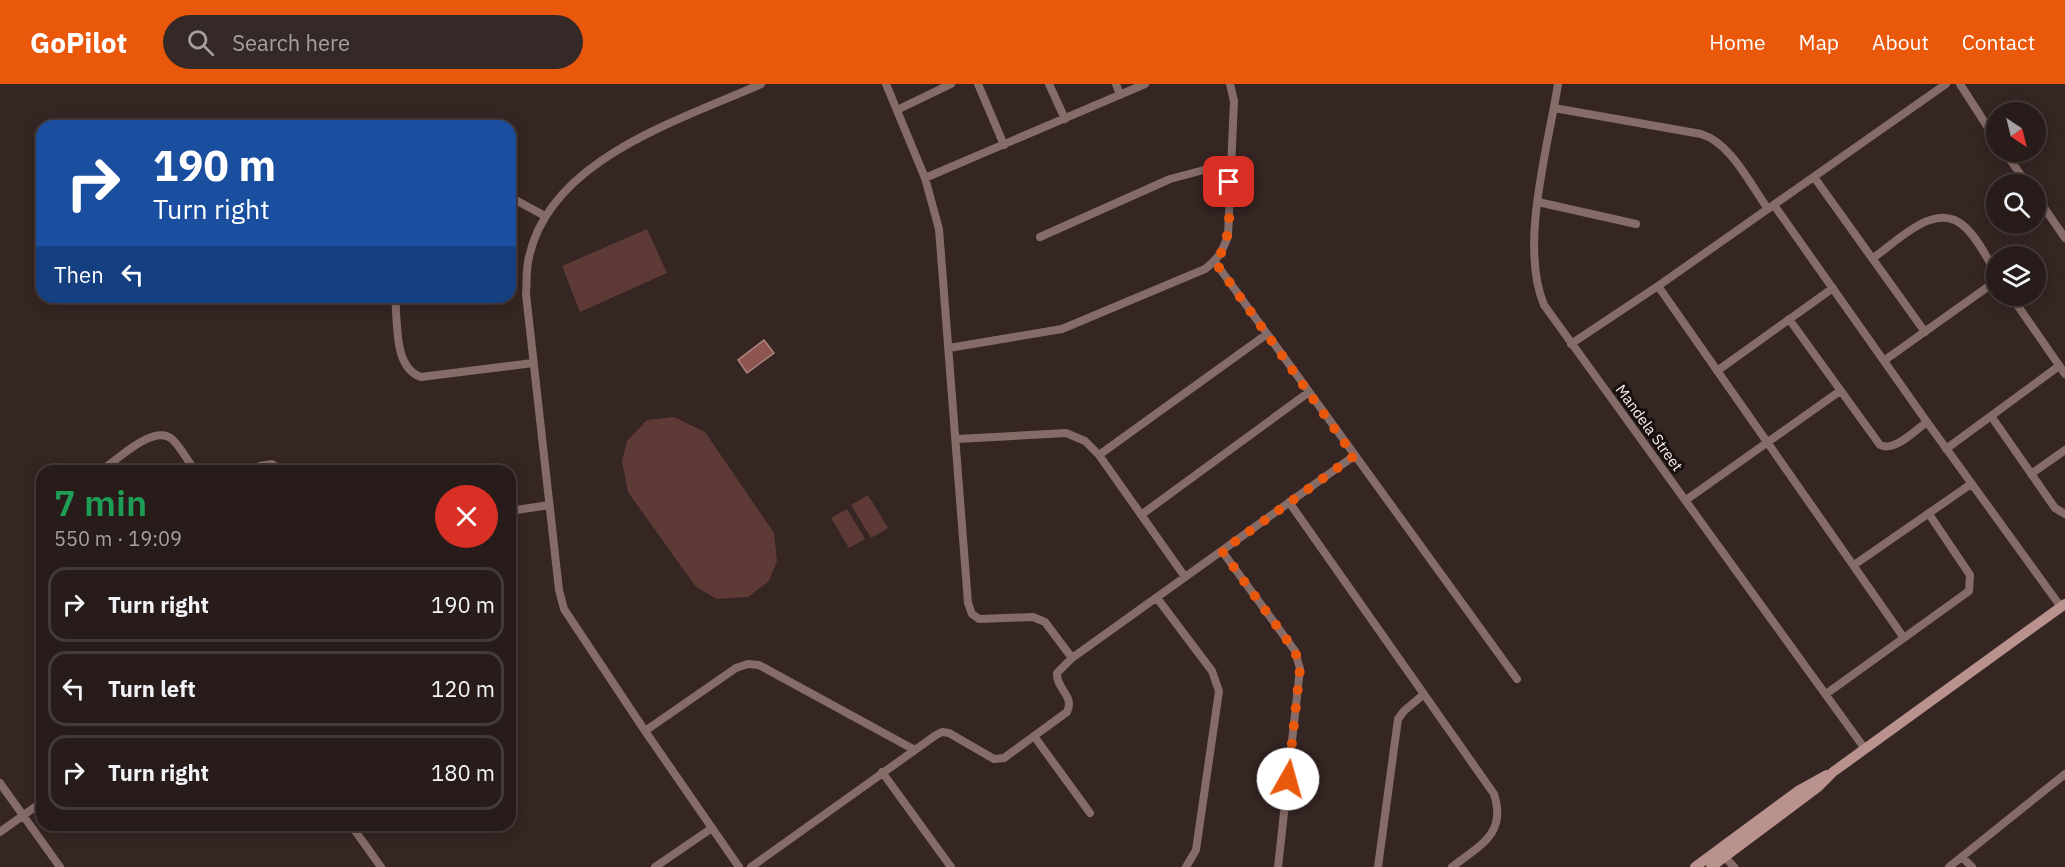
<!DOCTYPE html>
<meta charset="utf-8">
<style>
:root{--surface:#281c1a;--page:#342927;--text:#f1f3f6;--muted:#a5a1a2;--line:#443a39;--accent:#ea580c}
body{margin:0;font-family:"IBM Plex Sans",sans-serif;background:var(--page);color:var(--text);height:100vh;display:flex;flex-direction:column;font-size:22px;white-space:nowrap}
*{box-sizing:border-box;margin:0}
p{font-size:20px;color:var(--muted)}
.icon{flex:none;width:33px;height:33px;fill:none;stroke:currentColor;stroke-width:2;stroke-linecap:round;stroke-linejoin:round}
.map{position:relative;flex:1;overflow:hidden}
.panel{position:absolute;left:36px;top:381px;width:480px;height:366px;display:flex;flex-direction:column;background:var(--surface);border-radius:18px;box-shadow:0 3px 15px #0003,0 0 0 2px var(--line)}
.panel>*{flex:none}
.hud{position:absolute;left:36px;top:36px;width:480px;height:183px;border-radius:18px;box-shadow:0 3px 15px #0003,0 0 0 2px var(--line);background:#1a4fa0;color:#fff;overflow:hidden}
.needle{width:39px;rotate:145deg}
.fabs{position:absolute;left:1986px;top:18px;display:grid;gap:12px}
.fabs a{display:grid;place-items:center;width:60px;height:60px;border-radius:50%;background:var(--surface);box-shadow:0 3px 15px #0003,0 0 0 2px var(--line);font-size:30px}
.pin{position:absolute;display:grid;place-items:center;width:51px;height:51px;color:#fff;margin:-26px;border-radius:12px;box-shadow:0 3px 9px #0006}
.me{position:absolute;width:66px;margin:-33px;rotate:7deg;stroke-linejoin:round;filter:drop-shadow(0 0 4px #0008)}
.turn{display:flex;align-items:center;gap:21px;height:126px;padding:0 18px;font-size:27px}
.turn .icon{width:78px;height:78px;stroke-width:2.5}
.turn b{display:block;font-size:42px;line-height:51px}
.then{display:flex;align-items:center;height:57px;padding:0 18px;background:#0003;gap:12px;font-size:22px}
.round{display:grid;place-items:center;flex:none;width:63px;height:63px;border-radius:32px;background:var(--page)}
.summary{display:flex;align-items:center;justify-content:space-between;height:102px;padding:0 18px}
h1{font-size:36px;font-weight:600;line-height:45px;color:#1e9e55}
ul{padding:0;list-style:none}
li{display:flex;align-items:center;gap:18px;height:75px;margin:0 12px 9px;padding:0 6px;border:3px solid var(--line);border-radius:18px}
li div{flex:1}
li b{display:block;font-size:22px}
li em{font-style:normal}
header{display:flex;align-items:center;gap:36px;box-sizing:border-box;height:84px;padding:0 30px;background:var(--accent);color:#fff}
header strong{font-size:28px}
nav{display:flex;gap:33px;margin-inline-start:auto;font-size:21px}
.search{width:420px;height:54px;background:var(--page);display:flex;align-items:center;gap:15px;box-sizing:border-box;padding:0 21px;border-radius:33px;color:var(--muted);font-size:22px}
.map>svg:first-child{display:block}
.green{fill:#5e3a36}
.water{fill:#8d5651;stroke:#ae8480;stroke-width:1.5}
.lines{fill:none;stroke-linecap:round;stroke-linejoin:round}
.minor{stroke:#866c69;stroke-width:8}
.secondary{stroke:#ba928d;stroke-width:10}
.route{stroke:#ea580c;stroke-width:10;stroke-dasharray:0 18}
.labels{text-anchor:middle;stroke-width:6;stroke-linejoin:round;paint-order:stroke}
.street-label{font-size:15px;fill:#faeeed;stroke:#17100f}
</style>
<header>
<strong>GoPilot</strong>
<div class="search"><svg class="icon" aria-label="search" viewBox="0 0 24 24"><circle cx="10" cy="10" r="6"/><path d="M15 15l6 6"/></svg>Search here</div>
<nav><a>Home</a><a>Map</a><a>About</a><a>Contact</a></nav>
</header>
<div class="map">
<svg width="2065" height="783" viewBox="0 0 2065 783">
<rect width="100%" height="100%" fill="#352523"/>
<path class="green" d="M647,145L667,189L580,228L562,182Z
M674,333L705,348L774,449L777,477L769,497L748,513L717,515L696,503L628,408L622,377L627,357L647,336Z
M868,411L888,444L871,454L851,421Z
M847,425L865,455L849,464L831,434Z"/>
<path class="water" d="M764,256L774,269L747,289L738,276Z"/>
<g class="lines">
<path class="minor" d="M886,0L925,94L939,145L968,519L972,530L979,535L1033,533L1045,538L1072,574
M978,0L1004,61
M1049,0L1065,35
M1116,0L1120,11
M1558,0C1548,64 1519,161 1544,221L1865,665
M1960,0L1996,56
M1554,24L1701,50C1731,59 1750,100 1768,125
M897,26L951,0
M2005,68L2027,100
M1814,93L1925,248
M925,94L1145,0
M2036,112L2065,154
M510,113L545,132
M1538,118L1636,140
M1774,121L1927,338L2061,523
M1040,153L1170,95L1230,79
M1873,174C1898,157 1936,115 1965,143C1978,155 1987,174 1996,189
M1215,178L1517,595
M1658,202L1904,554
M2011,212L2065,290
M395,213C398,237 393,284 421,293L533,279
M1789,235L1880,361C1895,368 1914,347 1927,338
M1571,260L1658,202L1946,0
M949,264L1062,245L1205,185C1218,175 1222,168 1228,152L1234,17L1230,0
M1885,276L1996,197
M2059,282L1991,332L2055,424L2065,430
M1717,287L1833,204
M957,355L1066,349L1085,357L1099,371L1185,493
M1946,365L1991,332
M1099,371L1267,250
M107,382C122,372 156,339 173,356C181,364 188,377 195,387
M252,387L260,382L272,380L283,387
M2031,390L2065,366
M1686,416L1840,307
M1289,418L1494,710C1507,750 1480,761 1452,783
M510,427L549,421
M1141,431L1309,308
M1222,467L1295,567L1300,585L1278,783
M1854,481L1971,400
M1157,514L1212,587L1219,607L1196,766L1186,783
M1826,610L1969,507L1970,491L1929,430
M645,647L736,584L748,580L759,581L913,665
M1034,652L1090,729
M882,688L951,783
M0,699L60,783
M351,741L381,783
M0,748L42,718
M1723,771L1734,783
M1962,773L1972,783
M655,783L712,744
M739,783L645,647L564,525L559,506L526,210C527,200 526,189 528,178C546,76 678,37 761,0
M751,783L936,651L942,648L949,649L994,675L1004,674L1067,628C1075,612 1056,605 1057,589L1072,574L1354,372
M1378,783L1398,635L1404,627L1424,610
M1949,783L2065,690"/>
<path class="secondary" d="M1695,783L1798,707L1827,691
M1711,783L1818,703L1833,688L2065,520"/>
</g>
<g class="lines">
<path class="route" d="M1229,98C1229,123 1233,157 1215,178L1354,372L1222,467L1295,567L1300,585L1288,695"/>
</g>
<g class="labels">
<g class="street-label">
<text transform="translate(1649 344) rotate(54)" y="5">Mandela Street</text>
</g>
</g>
</svg>
<div class="fabs">
<a><svg class="needle" viewBox="-14 -14 28 28"><path d="M0-13l5 13h-10z" fill="#e53935"/><path d="M0 13l5-13h-10z" fill="#a5a1a2"/></svg></a>
<a><svg class="icon" aria-label="search" viewBox="0 0 24 24"><circle cx="10" cy="10" r="6"/><path d="M15 15l6 6"/></svg></a>
<a><svg class="icon" aria-label="layers" viewBox="0 0 24 24"><path d="M12 4l9 5-9 5-9-5zM3 14l9 5 9-5"/></svg></a>
</div>
<div class="pin" style="left:1229px;top:98px;background:#d93025"><svg class="icon" aria-label="arrive" viewBox="0 0 24 24"><path d="M6 21V4h12l-3 4 3 4H6"/></svg></div>
<svg class="me" style="left:1288px;top:695px" viewBox="-20 -20 40 40"><circle r="19" fill="#fff"/><path d="M0-13L10 11 0 6-10 11z" fill="#ea580c"/></svg>
<div class="hud">
<div class="turn"><svg class="icon" aria-label="right" viewBox="0 0 24 24"><path d="M7 20v-9h11M14 6l5 5-5 5"/></svg><div><b>190 m</b>Turn right</div></div>
<div class="then">Then<svg class="icon" aria-label="left" viewBox="0 0 24 24"><path d="M17 20v-9H6M10 6l-5 5 5 5"/></svg></div>
</div>
<section class="panel">
<div class="summary"><div><h1>7 min</h1><p>550 m · 19:09</p></div><a class="round" style="background:#d93025;color:#fff"><svg class="icon" aria-label="close" viewBox="0 0 24 24"><path d="M6 6l12 12M18 6L6 18"/></svg></a></div>
<ul>
<li><svg class="icon" aria-label="right" viewBox="0 0 24 24"><path d="M7 20v-9h11M14 6l5 5-5 5"/></svg><div><b>Turn right</b></div><em>190 m</em></li>
<li><svg class="icon" aria-label="left" viewBox="0 0 24 24"><path d="M17 20v-9H6M10 6l-5 5 5 5"/></svg><div><b>Turn left</b></div><em>120 m</em></li>
<li><svg class="icon" aria-label="right" viewBox="0 0 24 24"><path d="M7 20v-9h11M14 6l5 5-5 5"/></svg><div><b>Turn right</b></div><em>180 m</em></li>
</ul>
</section>
</div>
